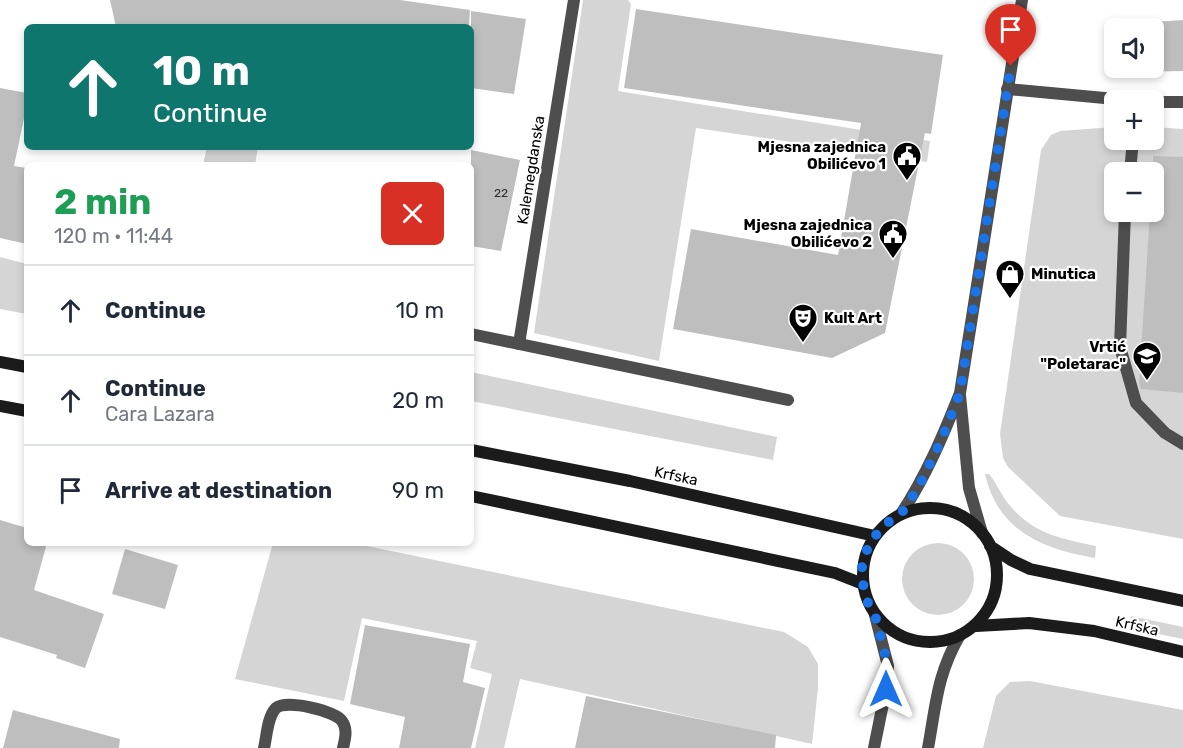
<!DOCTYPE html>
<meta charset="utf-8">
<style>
:root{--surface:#fff;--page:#f6f6f7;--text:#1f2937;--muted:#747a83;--line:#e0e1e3}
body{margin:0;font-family:Rubik,sans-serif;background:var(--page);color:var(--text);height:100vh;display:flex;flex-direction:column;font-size:22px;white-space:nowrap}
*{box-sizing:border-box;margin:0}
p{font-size:20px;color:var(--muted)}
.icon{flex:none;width:33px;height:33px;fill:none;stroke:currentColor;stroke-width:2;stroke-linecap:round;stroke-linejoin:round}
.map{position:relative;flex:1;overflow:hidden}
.sheet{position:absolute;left:24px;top:162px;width:450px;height:384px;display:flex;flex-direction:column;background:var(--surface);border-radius:9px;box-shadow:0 3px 9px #0003}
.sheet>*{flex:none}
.guide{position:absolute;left:24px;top:24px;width:450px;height:126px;border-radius:9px;box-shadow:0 3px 9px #0003;background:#0f766e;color:#fff;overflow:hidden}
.controls{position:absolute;left:1104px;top:18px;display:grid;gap:12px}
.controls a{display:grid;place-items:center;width:60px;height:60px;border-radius:9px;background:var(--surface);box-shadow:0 3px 9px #0003;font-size:30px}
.pin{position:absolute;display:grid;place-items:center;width:51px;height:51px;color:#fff;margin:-62px -26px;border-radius:50% 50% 50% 0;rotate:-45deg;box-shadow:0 0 6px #0007}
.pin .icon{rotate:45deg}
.me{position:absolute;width:66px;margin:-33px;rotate:0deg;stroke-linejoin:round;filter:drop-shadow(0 0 4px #0008)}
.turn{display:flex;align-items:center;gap:21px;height:126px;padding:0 30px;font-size:27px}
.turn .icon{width:78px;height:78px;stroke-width:2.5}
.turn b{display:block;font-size:42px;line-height:51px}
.round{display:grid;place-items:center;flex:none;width:63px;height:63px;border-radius:9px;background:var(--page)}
.summary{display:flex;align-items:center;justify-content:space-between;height:102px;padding:0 30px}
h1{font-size:36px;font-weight:700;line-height:45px;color:#1e9e55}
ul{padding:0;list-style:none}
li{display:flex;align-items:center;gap:18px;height:90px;padding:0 30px;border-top:2px solid var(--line)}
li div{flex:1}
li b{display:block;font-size:22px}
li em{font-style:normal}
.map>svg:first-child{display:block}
.green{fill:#d5d5d5;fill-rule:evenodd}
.building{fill:#bebebe}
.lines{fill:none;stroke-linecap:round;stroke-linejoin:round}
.service{stroke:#4e4e4e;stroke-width:12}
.minor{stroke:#4e4e4e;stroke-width:12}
.tertiary{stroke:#4e4e4e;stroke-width:12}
.secondary{stroke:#1b1b1b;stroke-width:12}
.route{stroke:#1a73e8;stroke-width:10;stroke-dasharray:0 18}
.labels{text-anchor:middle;stroke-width:4.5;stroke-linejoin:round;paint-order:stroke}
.number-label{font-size:12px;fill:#303030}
.poi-label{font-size:15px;font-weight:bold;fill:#000;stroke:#fff;text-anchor:end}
.street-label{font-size:15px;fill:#000;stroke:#fff}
</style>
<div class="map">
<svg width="1183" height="748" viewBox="0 0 1183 748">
<rect width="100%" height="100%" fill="#fff"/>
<path class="green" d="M583,0H628L631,4L618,91L930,141L927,162L696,128L659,361L534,333Z
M1114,127V140H1154V127L1183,129V539L1060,516L1008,467L1003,458L1000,434L1041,150L1051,135L1060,131ZM1114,172H1154V212H1114Z
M207,147H258L255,165H203Z
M0,257L27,264V314L0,309Z
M471,372L777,437L773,460L471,401Z
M985,474H989C995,481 999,490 1004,498C1029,533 1057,538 1096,546L1095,558C1042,549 998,531 985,474Z
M273,543H352L784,632L808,647L818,664V688L812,744L520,679L504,748H475L492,674L470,668L477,641L362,618L344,701L235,679Z
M902 579a36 36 0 1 1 72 0a36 36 0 1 1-72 0Z
M1131,616L1183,627V639L1129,628Z
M1030,681L1183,710V748H983L996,696L1010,682Z"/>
<path class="building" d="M110,0H400L470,10L469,27H116Z
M636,9L943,55L931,134L925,133L885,333L832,358L673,329L691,229L838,255L861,123L624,88Z
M471,11L526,19L514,94L471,88Z
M1183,20V71L1137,72V68H1154V28H1138V23Z
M0,88L27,93V104L14,166L27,168V244L0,238Z
M471,150L520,160L501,251L471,246Z
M1153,156L1183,157V393L1141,389L1139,383L1150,212H1154Z
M0,520L27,528V543H47L34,590L104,614L85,668L56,658L57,655L0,637Z
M125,549L178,565L165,609L112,594Z
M365,625L470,644L463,682L485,688L471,748H399L405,717L350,704Z
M586,696L776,735L775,748H575Z
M13,710L120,739L119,748H3Z"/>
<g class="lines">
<path class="service" d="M1130,172L1133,140
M1125,212L1120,347L1136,403L1165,433L1183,444
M471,334L788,400
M264,748C267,736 267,717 276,708C286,699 335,711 342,721C348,729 345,739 343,748"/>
<path class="minor" d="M1007,89L1126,100
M1154,102H1183
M519,344L574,0
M874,748L886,689L888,666L875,615
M928,748C936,705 937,674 960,635"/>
<path class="tertiary" d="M960,395L969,488L982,533
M901,514C926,476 943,436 960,393L1022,0"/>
<path class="secondary" d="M0,362L27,367
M0,406L27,411
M471,450L630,481L875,536
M471,496L835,573L863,584
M863 575a67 67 0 1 1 134 0a67 67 0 1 1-134 0Z
M990,546L1011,560L1030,569L1183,601
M976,626L1029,623L1094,631L1183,652"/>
</g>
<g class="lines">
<path class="route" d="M886,689L888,666L875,615L867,601L863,584L862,567L867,550L875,536L887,523L901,514L918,488L941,441L960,393L1011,66"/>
</g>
<defs>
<g id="civic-pin" transform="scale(1.5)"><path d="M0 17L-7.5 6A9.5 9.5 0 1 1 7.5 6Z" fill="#000" stroke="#fff"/><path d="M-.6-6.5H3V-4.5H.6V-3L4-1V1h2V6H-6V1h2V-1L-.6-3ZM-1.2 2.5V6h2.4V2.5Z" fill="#fff"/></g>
<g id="shop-pin" transform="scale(1.5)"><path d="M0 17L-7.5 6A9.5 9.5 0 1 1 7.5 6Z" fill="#000" stroke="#fff"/><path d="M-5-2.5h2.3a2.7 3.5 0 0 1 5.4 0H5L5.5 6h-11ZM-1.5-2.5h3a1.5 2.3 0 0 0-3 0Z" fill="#fff"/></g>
<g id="theatre-pin" transform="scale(1.5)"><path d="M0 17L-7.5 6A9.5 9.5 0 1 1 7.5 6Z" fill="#000" stroke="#fff"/><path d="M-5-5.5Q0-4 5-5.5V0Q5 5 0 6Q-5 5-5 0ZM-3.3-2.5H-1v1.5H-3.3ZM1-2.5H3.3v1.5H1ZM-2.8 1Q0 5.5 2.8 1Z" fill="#fff"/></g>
<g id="school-pin" transform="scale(1.5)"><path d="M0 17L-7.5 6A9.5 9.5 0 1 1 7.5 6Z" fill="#000" stroke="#fff"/><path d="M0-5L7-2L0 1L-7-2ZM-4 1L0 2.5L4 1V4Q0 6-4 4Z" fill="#fff"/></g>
</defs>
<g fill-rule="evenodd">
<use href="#civic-pin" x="907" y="156"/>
<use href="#civic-pin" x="893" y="234"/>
<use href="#shop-pin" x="1010" y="274"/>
<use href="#theatre-pin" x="803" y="318"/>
<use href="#school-pin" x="1147" y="356"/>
</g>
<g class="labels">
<g class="number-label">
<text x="501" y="197">22</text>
</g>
<g class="poi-label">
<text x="886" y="152">Mjesna zajednica<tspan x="886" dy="17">Obilićevo 1</tspan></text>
<text x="872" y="230">Mjesna zajednica<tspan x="872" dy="17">Obilićevo 2</tspan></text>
<text x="1031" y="279" text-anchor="start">Minutica</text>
<text x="824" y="323" text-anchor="start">Kult Art</text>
<text x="1126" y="352">Vrtić<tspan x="1126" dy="17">"Poletarac"</tspan></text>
</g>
<g class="street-label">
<text transform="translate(531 170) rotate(-81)" y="5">Kalemegdanska</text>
<text transform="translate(676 476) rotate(12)" y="5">Krfska</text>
<text transform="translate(1137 626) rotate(13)" y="5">Krfska</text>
</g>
</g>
</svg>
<div class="controls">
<a><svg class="icon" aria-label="sound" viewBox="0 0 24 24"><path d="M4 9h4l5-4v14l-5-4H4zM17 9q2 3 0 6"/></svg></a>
<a>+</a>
<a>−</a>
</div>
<div class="pin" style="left:1011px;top:66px;background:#d93025"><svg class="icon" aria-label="arrive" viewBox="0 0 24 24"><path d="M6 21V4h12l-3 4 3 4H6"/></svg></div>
<svg class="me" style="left:886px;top:689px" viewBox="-20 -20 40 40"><path d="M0-17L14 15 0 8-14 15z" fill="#1a73e8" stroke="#fff" stroke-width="4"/></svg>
<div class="guide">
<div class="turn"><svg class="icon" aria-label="ahead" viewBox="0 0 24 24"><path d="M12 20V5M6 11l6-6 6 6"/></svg><div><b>10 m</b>Continue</div></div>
</div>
<section class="sheet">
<div class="summary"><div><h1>2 min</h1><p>120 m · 11:44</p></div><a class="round" style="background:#d93025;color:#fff"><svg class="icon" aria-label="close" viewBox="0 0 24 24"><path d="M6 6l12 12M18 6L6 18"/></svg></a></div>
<ul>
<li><svg class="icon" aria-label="ahead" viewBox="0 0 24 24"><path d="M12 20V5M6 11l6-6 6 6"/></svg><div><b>Continue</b></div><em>10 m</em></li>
<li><svg class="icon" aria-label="ahead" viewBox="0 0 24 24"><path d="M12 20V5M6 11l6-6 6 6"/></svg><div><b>Continue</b><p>Cara Lazara</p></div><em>20 m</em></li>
<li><svg class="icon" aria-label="arrive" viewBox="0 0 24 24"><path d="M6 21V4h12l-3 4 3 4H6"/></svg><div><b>Arrive at destination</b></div><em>90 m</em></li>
</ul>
</section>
</div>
